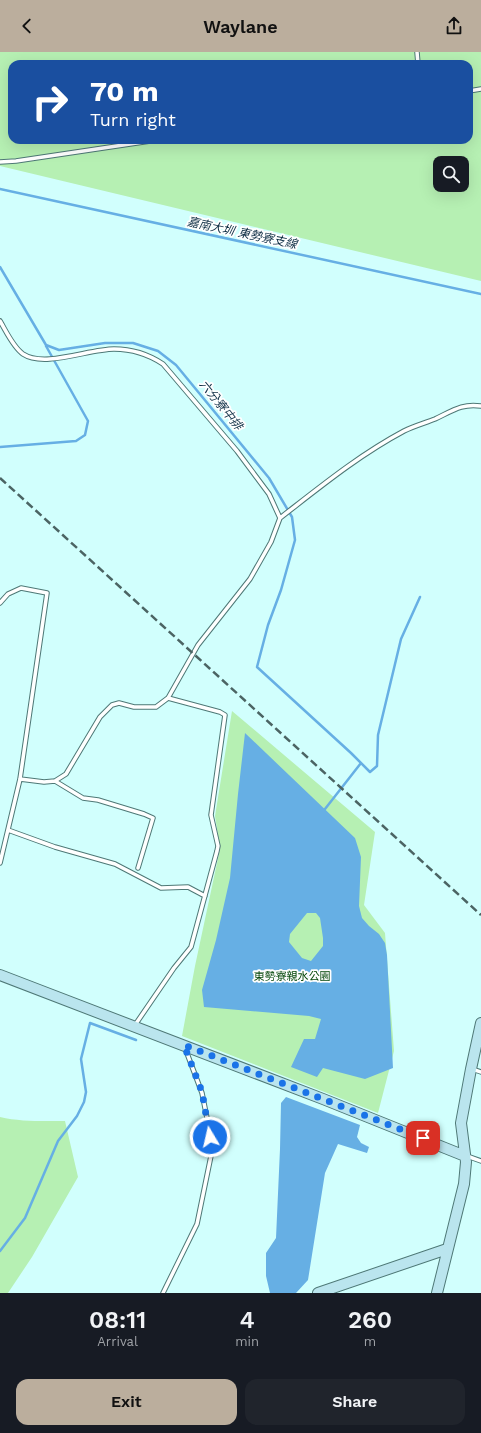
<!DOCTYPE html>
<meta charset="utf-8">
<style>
:root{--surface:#171b24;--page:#20242c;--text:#f1f3f6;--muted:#9ea1a6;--accent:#bbae9d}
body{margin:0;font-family:"Work Sans","Noto Sans TC",sans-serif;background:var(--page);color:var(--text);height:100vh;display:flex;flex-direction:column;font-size:15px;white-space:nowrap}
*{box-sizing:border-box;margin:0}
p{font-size:13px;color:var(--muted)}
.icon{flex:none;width:22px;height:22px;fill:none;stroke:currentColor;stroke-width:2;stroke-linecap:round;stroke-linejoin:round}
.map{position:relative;height:1241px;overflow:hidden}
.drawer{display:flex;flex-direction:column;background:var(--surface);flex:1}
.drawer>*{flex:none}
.top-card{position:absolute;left:8px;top:8px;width:465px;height:84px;border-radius:12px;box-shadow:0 4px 16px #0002;background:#1a4fa0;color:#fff;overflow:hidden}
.buttons{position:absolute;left:433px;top:104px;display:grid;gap:8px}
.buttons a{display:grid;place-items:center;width:36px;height:36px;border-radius:8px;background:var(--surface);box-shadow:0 4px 16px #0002;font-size:20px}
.pin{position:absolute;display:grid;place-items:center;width:34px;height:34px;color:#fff;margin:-17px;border-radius:8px;box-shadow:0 2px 6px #0006}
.me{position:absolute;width:44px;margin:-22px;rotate:351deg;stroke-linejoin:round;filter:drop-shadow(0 0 3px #0008)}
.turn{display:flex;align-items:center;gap:14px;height:84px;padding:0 16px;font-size:18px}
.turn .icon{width:52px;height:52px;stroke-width:2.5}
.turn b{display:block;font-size:28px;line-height:34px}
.eta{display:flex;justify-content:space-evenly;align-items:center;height:68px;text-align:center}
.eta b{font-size:24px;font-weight:600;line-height:28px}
.primary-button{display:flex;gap:8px;margin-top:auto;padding:8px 16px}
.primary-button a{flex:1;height:46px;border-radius:12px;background:var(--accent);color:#111;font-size:16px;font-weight:600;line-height:46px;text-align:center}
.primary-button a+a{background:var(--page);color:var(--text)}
header{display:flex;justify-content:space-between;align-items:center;height:52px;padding:0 16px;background:var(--accent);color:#111;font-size:18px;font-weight:600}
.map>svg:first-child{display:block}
.green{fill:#b6f0b3;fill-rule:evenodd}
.water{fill:#66afe4;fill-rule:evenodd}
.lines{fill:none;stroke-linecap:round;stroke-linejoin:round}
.stream{stroke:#66afe4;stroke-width:2.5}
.lane-casing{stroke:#4e7876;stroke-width:5.5}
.secondary-casing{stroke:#4e7876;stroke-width:12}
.lane{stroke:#fff;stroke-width:3.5}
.secondary{stroke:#bae5ee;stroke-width:10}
.rail{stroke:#4b6463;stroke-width:2.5;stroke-dasharray:8 4;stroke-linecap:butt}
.route{stroke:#1a73e8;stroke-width:7;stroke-dasharray:0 12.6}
.labels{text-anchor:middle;stroke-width:3.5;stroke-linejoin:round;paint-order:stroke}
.park-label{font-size:11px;fill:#04470a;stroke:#fff}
.water-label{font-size:12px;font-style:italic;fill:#103046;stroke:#fff}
</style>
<header><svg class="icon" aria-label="back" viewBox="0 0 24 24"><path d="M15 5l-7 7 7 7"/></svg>Waylane<svg class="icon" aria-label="share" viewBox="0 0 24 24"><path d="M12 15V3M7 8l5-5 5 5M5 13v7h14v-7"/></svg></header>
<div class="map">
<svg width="481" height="1241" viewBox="0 0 481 1241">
<rect width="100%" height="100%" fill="#d1fffd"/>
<path class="green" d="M0,0H481V229L0,114ZM12,12H469V88H12ZM440,111H462V133H440Z
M232,659L375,780L364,853L385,881L394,999L378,1061L182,984L195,914L220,797L215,764Z
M0,1065C21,1070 44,1069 65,1069L78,1125L32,1205L8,1241H0Z"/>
<path class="water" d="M245,681L355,786L361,805L359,854L362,866L369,874L379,882L385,891L387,903L393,1016L365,1027L323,1016L317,1025L291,1015L304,987H315L321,967L309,964L204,955L202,938L216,888L230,826L238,742ZM307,861H316L320,866L323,886V894L311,909L302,906L289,890L290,882Z
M286,1045L360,1073L357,1085L361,1091L369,1095L367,1101L338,1092L325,1121L308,1228L296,1241H270L266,1224V1201L276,1186L280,1097L281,1051Z"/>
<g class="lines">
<path class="stream" d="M0,137L481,242
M0,215L46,293L59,298L105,291H133L158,299L176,313L269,426L292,465L295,488L281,538L268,573L257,615L351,701L370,720L377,714L378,683L401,587L420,545
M0,395L76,389L85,383L88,369L46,294
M325,757L361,711
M0,1199L25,1166L58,1089L77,1064L84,1050L86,1040L81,1007L90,971L136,988"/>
<g class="lane-casing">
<path id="lane" d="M417,0L418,12
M469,39L481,37
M0,110L16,109L157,88
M0,269C6,279 13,295 23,302C44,316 89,297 114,297C131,297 148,302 163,312L237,399L269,442L280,466L271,490L250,527L198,593L168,646
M280,466C320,435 359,403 404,379C414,374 425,371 435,367C452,359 462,351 481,354
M0,551L8,542L21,536L47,541L20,727L0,811
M20,727L44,730L55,729L66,722L100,665L112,653L119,651L134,655H156L168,646L220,660L225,663L211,763L218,794L217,799L191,895L174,916L135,973
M55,729L83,746L98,748L144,762L153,766L138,816
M8,778L55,795L115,812L161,836L188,835L205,844
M472,1017L481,1020
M467,1104L481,1109
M163,1241L197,1172L212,1099L208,1071L202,1041L185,996"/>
</g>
<g class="secondary-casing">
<path id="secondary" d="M0,923L323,1047L465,1104
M318,1241L447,1197
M437,1241L464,1132L466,1110L461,1071L471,1017L481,971"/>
</g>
<use href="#lane" class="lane"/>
<use href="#secondary" class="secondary"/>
<path class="rail" d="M0,426L481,863"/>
</g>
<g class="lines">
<path class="route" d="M210,1085L202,1040L184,993L423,1086"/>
</g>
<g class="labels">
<g class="park-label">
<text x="292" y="928">東勢寮親水公園</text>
</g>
<g class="water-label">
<text transform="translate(242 181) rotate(12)" y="4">嘉南大圳 東勢寮支線</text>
<text transform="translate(221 353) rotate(51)" y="4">六分寮中排</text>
</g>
</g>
</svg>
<div class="buttons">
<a><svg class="icon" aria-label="search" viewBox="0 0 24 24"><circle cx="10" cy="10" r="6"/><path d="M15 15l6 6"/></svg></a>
</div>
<div class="pin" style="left:423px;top:1086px;background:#d93025"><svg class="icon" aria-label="arrive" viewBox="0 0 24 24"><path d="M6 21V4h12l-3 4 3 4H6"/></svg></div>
<svg class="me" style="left:210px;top:1085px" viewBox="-20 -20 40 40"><circle r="17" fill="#1a73e8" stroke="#fff" stroke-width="3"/><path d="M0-11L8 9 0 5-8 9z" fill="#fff"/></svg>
<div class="top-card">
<div class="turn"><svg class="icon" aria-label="right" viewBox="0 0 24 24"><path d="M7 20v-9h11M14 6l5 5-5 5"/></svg><div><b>70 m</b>Turn right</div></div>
</div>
</div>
<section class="drawer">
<div class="eta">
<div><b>08:11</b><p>Arrival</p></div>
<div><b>4</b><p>min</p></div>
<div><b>260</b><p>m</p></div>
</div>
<div class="primary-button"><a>Exit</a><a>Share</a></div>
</section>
